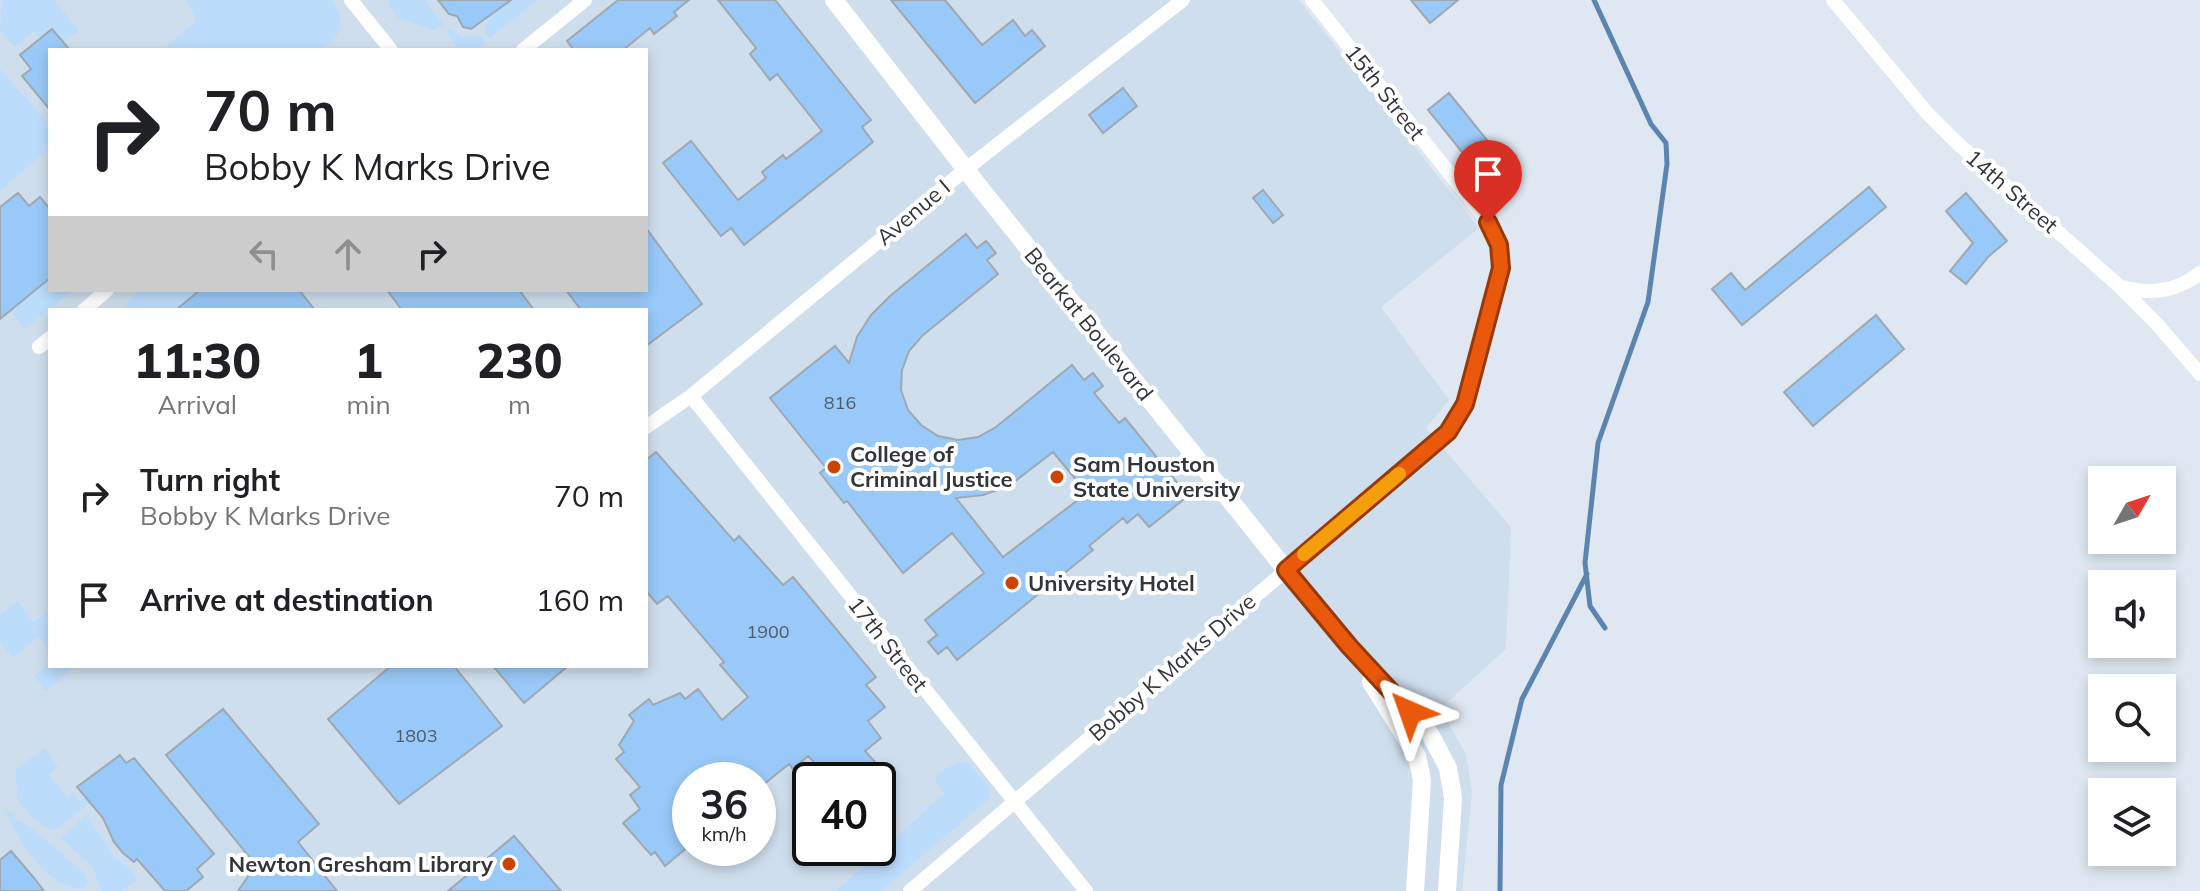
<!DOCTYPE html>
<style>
:root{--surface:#fff;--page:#f2f2f2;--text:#202124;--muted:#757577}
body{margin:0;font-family:Mulish,sans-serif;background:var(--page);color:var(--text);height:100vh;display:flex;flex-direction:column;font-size:30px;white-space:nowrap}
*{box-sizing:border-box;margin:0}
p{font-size:26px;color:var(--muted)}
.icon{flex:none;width:44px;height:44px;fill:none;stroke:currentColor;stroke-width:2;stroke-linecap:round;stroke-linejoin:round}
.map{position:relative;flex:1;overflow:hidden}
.side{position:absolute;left:48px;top:308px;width:600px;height:360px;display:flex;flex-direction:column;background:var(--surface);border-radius:0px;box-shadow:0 4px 12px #0003}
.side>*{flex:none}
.hud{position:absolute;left:48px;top:48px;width:600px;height:244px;border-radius:0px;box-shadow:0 4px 12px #0003;background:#fff;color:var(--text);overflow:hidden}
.needle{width:52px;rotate:51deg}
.tools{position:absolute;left:2088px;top:466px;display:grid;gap:16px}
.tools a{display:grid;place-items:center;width:88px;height:88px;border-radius:0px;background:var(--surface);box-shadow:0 4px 12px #0003;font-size:40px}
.speed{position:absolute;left:672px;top:762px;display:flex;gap:16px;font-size:40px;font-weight:700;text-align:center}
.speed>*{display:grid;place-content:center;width:104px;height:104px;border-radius:50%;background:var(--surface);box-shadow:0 4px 12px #0003;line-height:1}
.speed small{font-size:20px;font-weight:400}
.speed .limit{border:4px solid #111;border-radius:12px;background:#fff;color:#111}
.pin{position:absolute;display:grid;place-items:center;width:68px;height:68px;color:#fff;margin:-82px -34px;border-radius:50% 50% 50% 0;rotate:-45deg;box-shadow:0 0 8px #0007}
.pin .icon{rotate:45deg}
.me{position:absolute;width:88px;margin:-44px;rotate:317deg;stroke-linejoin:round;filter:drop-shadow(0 0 6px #0008)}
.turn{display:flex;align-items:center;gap:28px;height:168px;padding:0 24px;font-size:36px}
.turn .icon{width:104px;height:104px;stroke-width:2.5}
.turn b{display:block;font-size:56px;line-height:68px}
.lanes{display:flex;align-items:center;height:76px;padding:0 24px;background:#0003;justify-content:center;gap:40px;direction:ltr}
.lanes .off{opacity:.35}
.eta{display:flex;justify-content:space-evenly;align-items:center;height:136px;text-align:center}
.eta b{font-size:48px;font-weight:800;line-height:56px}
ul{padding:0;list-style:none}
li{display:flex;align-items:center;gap:24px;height:104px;padding:0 24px}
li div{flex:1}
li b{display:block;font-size:30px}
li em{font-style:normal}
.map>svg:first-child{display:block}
.built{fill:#cfdeed;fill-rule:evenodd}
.green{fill:#bcdcfc}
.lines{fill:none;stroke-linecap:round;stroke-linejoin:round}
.stream{stroke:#5b85af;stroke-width:5}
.building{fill:#99c9f8;stroke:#9fa8b1;stroke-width:2;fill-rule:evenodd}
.minor{stroke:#fff;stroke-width:14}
.tertiary{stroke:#fff;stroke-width:18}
.route-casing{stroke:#983908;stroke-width:20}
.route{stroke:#ea580c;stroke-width:14}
.slow{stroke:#f59e0b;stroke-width:14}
.poi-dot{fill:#ca4406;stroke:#fff;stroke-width:3}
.labels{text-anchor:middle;stroke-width:8;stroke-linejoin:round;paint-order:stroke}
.number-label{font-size:18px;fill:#4c5a69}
.street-label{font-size:22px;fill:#323539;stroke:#fff}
.poi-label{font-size:22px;font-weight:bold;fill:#323539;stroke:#fff;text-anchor:start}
</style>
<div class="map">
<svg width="2200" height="891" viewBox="0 0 2200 891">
<rect width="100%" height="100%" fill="#dfe8f2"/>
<path class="built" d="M0,0H1299L1479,228L1381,307L1449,400L1426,428L1511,527L1506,649L1440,709L1466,754L1472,792L1462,891H0ZM50,50H646V290H50ZM50,310H646V666H50ZM690,780H758V848H690ZM810,780H878V848H810Z"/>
<path class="green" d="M2,0H54L79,30L63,42L52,29L40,39L34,31L15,47L0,30Z
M186,0H332C348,23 341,41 315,50H163L195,21L193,10Z
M389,0H424L444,25L434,30L399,19L388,4Z
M511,0H537L490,38L484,31L488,19Z
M449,29L463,37L480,35L485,43L477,50H459L447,33Z
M0,69L50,125V148L0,191Z
M50,278V290H73L25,329L10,310Z
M140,290H199L176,310H121Z
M17,601L34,622L50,609V651L38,637L13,658L0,643V616Z
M50,662V666H76L46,691L34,676Z
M44,748L58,767L49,775L67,797L73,793L79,801L85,797L90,803L55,830C39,827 25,811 17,798L16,770Z
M966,761L990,787V798L881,891H836L945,793L935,781C940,768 954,765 966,761Z
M6,811H11L16,819L32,828L85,874L88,883L83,889C76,888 65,886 59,882C39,870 12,832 6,811Z
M86,815L114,857L132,870L137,879L122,891H101L93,867L61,838Z"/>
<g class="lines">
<path class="stream" d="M1594,0L1651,124L1666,143L1667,164L1648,302L1598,443L1585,563L1590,606L1605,628
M1500,891L1501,785L1522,699L1587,574"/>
</g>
<path class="building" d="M438,0H511L471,29L463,27L457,16L449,14Z
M618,0H689L674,12L677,16L654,34L650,28L623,50H574L567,41Z
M718,0H775L871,120L862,127L873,142L744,245L731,228L721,236L663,163L691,141L738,200L766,178L762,172L783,155L786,159L822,131L777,74L770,80L750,54L756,48Z
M891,0H945L982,45L1013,20L1025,36L1032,30L1045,46L975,103Z
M1411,0H1458L1430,23Z
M52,29L70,50H50V110L22,76L31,69L20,55Z
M1123,88L1137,106L1103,133L1089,115Z
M1449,93L1491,145L1470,162L1428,110Z
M1869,187L1886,207L1742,325L1712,289L1731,273L1745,290Z
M1263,190L1283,215L1273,223L1253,198Z
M18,193L29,206L40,197L50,209V278L0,319V207Z
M1966,193L2007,241L1988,257L1966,284L1950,271L1973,243L1946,211Z
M646,228L702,304L646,346V310H581L566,290H646Z
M966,234L977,248L986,241L996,253L987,260L998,274L922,336L909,351L902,370L901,390L908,410L921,425L938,436L958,440L978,437L996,427L1072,365L1084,380L1093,373L1103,386L1094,393L1119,423L1125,418L1188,496L1149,527L1138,514L1127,523L1123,518L1089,546L1093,550L957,660L947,647L938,654L928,642L937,635L925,620L984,573L952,533L903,573L847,501L844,503L820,473L826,468L770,398L835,346L849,363L857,337L871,315L890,296ZM1053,452L1087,493L1003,557L956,498L983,495L1009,486Z
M200,290H299L315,310H176Z
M387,290H519L534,310H402Z
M1876,315L1904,349L1813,426L1784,392Z
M656,452L734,541L739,536L783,585L793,577L876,677L866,685L885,707L868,721L881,738L865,751L875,762L852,780H831L808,756L793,769L789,764L758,789V780H690V845L665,866L655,852L651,855L623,823L640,809L630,795L640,787L616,759L624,752L619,745L634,721L629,715L649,699L653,705L680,693L685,699L698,689L722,720L748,697L720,665L724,662L668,596L657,604L646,591V460Z
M391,666H454L502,726L399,804L328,719Z
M493,666H568L524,703Z
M223,709L319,824L298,842L337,891H238L256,865L166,755Z
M120,755L126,763L134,758L214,854L197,869L203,877L186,891H165L137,859L134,862L123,853L114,842L103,818L77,787Z
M514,836L561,891H448Z
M11,851L34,878L44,891H0V860Z"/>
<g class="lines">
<path class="minor" d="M351,0L391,50
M1833,0L1928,114L1954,140L2118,285L2156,323L2200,374
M523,50L585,0
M2122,287C2150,295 2177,291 2200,273
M84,310L107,290
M39,347L50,338
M691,396L1086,891
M646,427L691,396L966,169L1183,0
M910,891L1448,432L1465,404L1501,268L1499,245L1488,222L1312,0"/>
<path class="tertiary" d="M834,0L981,189L1286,570L1349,646L1430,734L1448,768L1453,798L1447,891
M1371,682L1417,756L1422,780L1415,891"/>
</g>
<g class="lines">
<g class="route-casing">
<path id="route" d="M1410,712L1349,646L1286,570L1448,432L1465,404L1501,268L1499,245L1488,222"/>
</g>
<use href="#route" class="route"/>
<path class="slow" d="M1304,554L1399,474"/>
</g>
<g class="poi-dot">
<circle cx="834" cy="467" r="8"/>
<circle cx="1057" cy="477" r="8"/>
<circle cx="1012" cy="583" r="8"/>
<circle cx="509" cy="864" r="8"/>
</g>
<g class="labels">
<g class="number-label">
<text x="840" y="409">816</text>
<text x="768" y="638">1900</text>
<text x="416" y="742">1803</text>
</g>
<g class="street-label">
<text transform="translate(1385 92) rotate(52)" y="8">15th Street</text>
<text transform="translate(2012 191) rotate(41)" y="8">14th Street</text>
<text transform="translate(913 212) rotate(-40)" y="8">Avenue I</text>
<text transform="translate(1089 324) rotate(51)" y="8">Bearkat Boulevard</text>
<text transform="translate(888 644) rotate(52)" y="8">17th Street</text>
<text transform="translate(1172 667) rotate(-41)" y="8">Bobby K Marks Drive</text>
</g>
<g class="poi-label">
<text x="850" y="462">College of<tspan x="850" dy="25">Criminal Justice</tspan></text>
<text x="1073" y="472">Sam Houston<tspan x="1073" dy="25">State University</tspan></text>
<text x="1028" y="591">University Hotel</text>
<text x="493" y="872" text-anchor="end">Newton Gresham Library</text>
</g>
</g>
</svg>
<div class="tools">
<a><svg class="needle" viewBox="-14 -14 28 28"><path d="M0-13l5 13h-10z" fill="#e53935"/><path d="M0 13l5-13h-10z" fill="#757577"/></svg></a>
<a><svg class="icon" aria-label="sound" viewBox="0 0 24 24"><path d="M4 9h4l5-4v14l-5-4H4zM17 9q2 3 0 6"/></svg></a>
<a><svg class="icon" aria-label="search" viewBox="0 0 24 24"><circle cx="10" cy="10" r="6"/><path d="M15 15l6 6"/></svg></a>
<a><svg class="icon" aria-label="layers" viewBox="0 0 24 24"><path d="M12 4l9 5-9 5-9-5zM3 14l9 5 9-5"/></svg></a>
</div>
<div class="speed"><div>36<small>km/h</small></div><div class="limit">40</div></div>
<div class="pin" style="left:1488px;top:222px;background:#d93025"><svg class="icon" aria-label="arrive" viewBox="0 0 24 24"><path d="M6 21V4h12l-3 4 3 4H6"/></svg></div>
<svg class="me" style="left:1410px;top:712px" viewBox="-20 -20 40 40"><path d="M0-17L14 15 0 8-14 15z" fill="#ea580c" stroke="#fff" stroke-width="4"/></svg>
<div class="hud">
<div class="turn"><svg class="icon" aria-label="right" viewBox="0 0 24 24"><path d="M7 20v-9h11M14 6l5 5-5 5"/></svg><div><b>70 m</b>Bobby K Marks Drive</div></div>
<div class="lanes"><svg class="icon off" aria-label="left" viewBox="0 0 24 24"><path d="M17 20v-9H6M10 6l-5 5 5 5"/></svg><svg class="icon off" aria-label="ahead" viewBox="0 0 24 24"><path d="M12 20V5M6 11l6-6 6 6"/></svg><svg class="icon" aria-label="right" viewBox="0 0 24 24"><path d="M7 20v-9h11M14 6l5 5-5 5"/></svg></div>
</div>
<section class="side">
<div class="eta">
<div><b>11:30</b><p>Arrival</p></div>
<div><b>1</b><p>min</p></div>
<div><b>230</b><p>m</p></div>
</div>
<ul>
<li><svg class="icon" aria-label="right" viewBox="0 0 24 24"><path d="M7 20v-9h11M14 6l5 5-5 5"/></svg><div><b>Turn right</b><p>Bobby K Marks Drive</p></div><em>70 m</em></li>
<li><svg class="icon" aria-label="arrive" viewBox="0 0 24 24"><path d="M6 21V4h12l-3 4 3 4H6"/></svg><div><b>Arrive at destination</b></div><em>160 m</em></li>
</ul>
</section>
</div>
